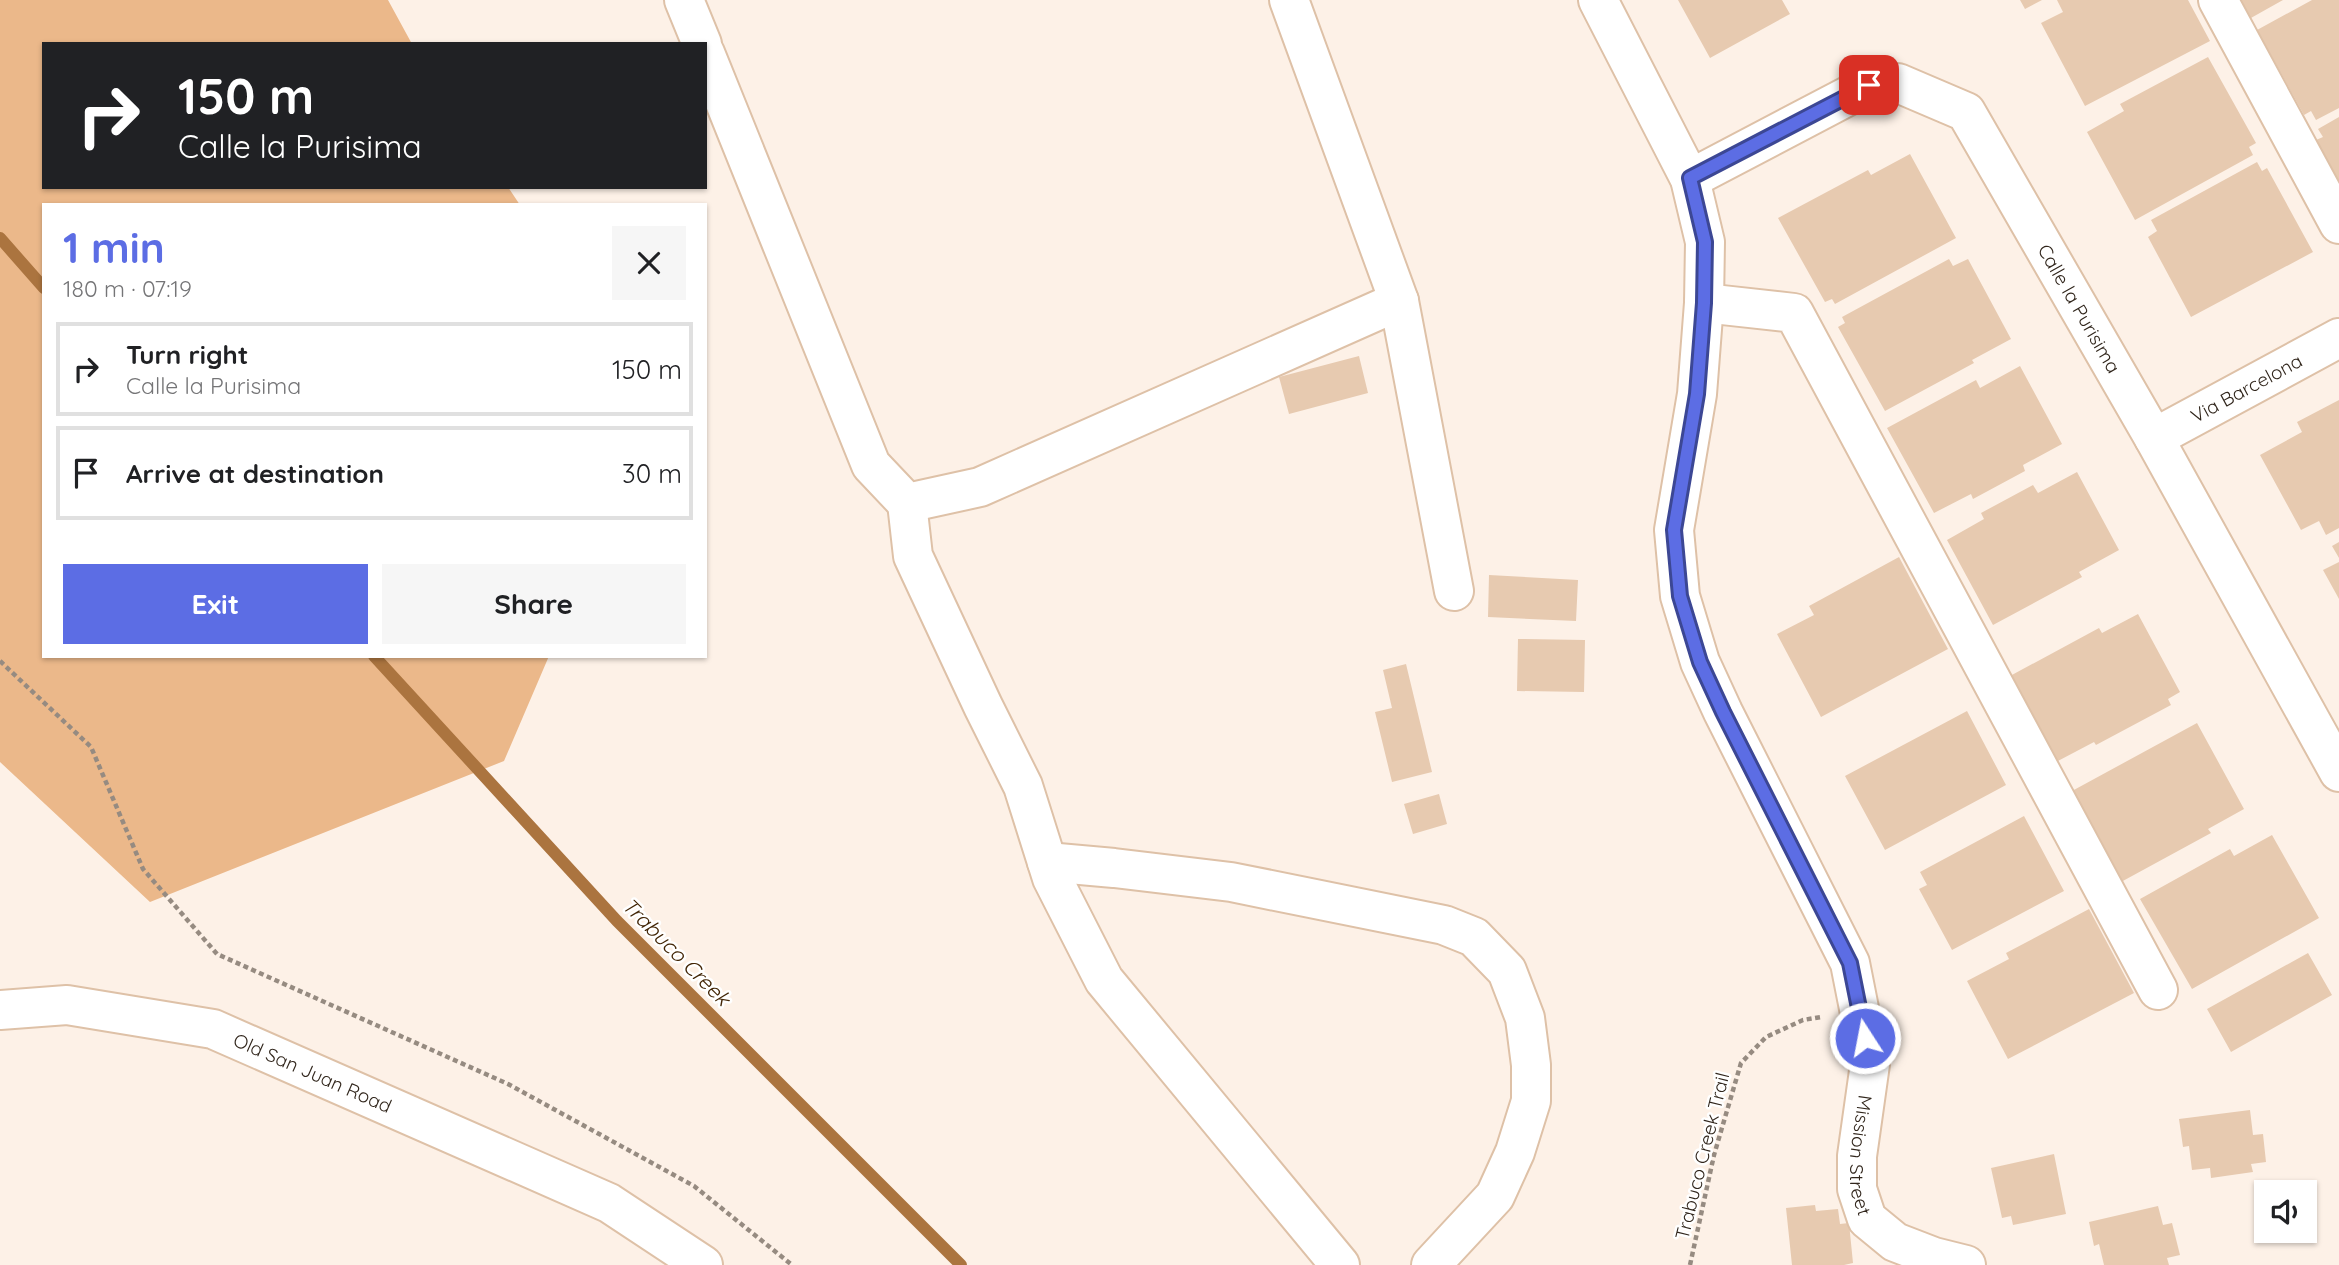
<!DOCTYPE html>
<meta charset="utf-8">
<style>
:root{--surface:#fff;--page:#f6f6f6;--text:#202124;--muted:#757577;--line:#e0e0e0;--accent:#5c6de4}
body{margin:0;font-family:Quicksand,sans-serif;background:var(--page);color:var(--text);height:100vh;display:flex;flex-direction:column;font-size:26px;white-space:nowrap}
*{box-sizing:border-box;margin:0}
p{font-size:23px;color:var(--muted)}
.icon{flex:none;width:38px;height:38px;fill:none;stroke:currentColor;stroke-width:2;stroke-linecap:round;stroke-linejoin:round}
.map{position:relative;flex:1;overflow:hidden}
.details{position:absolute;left:42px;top:203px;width:665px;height:455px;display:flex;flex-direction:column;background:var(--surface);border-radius:0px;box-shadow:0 2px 5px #0004}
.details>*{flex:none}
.guide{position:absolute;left:42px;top:42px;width:665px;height:147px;border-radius:0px;box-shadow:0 2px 5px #0004;background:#202124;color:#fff;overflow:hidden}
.buttons{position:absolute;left:2254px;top:1180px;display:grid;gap:14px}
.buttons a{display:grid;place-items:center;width:63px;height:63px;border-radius:0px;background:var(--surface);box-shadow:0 2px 5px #0004;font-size:35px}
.pin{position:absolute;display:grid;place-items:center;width:60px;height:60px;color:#fff;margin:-30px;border-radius:14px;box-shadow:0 4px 10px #0006}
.me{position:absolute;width:77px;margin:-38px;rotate:349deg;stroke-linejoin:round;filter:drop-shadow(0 0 5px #0008)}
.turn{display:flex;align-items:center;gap:24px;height:147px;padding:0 21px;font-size:32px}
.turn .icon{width:91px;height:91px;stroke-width:2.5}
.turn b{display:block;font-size:49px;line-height:60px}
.round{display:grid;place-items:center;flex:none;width:74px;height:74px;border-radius:0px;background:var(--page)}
.head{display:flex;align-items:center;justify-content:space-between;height:119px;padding:0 21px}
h1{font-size:42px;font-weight:700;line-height:52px;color:var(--accent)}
.button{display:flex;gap:14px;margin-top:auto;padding:14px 21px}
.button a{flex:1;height:80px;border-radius:0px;background:var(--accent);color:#fff;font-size:28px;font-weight:700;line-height:80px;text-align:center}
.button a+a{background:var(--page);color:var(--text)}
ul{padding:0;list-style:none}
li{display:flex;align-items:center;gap:21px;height:94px;margin:0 14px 10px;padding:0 7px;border:4px solid var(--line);border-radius:0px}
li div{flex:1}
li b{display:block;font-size:26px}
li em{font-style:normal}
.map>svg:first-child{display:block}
.green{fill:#ebb88a}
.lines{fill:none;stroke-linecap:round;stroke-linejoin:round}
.stream{stroke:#ab743f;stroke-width:12}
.building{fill:#e7cab0}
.minor-casing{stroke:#dec1a7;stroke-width:42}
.path{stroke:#968b81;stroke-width:4.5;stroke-dasharray:5 3.5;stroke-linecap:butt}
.minor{stroke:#fff;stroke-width:38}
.route-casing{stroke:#3c4794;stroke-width:18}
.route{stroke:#5c6de4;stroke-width:12}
.labels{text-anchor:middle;stroke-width:5;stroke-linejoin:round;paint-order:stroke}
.street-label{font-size:19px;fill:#31261c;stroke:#fff}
.water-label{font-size:21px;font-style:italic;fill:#422505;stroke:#fff}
</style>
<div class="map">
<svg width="2339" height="1265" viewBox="0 0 2339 1265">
<rect width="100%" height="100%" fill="#fdf1e7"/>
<path class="green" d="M0,0H388L412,44H44V187H508L520,205H44V656H549L504,761L150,902L0,762Z"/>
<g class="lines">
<path class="stream" d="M0,238L44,288
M374,656L617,921L961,1265"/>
</g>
<path class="building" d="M1678,0H1782L1790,14L1710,58Z
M2020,0H2042L2025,9Z
M2057,0H2188L2210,41L2085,106L2041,23L2063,12Z
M2230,0H2283L2242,23Z
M2312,0H2339V108L2316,120L2311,111L2304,115L2257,30Z
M2208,57L2256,143L2249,147L2253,155L2135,220L2087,132L2124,111L2120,104Z
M2339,117V182L2316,140L2323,137L2318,129Z
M1910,154L1956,238L1835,304L1832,299L1825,302L1778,218L1868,170L1871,175Z
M2257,162L2262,171L2267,168L2313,252L2191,317L2148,237L2157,231L2151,220Z
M1949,259L1953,266L1968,259L2011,339L1972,360L1974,363L1885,411L1838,327L1845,323L1842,317Z
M1359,356L1368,393L1289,414L1279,377Z
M2020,366L2062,444L2023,465L2025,471L1973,499L1971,494L1934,513L1887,428L1976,380L1980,388Z
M2339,400V528L2326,535L2319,521L2301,530L2260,455L2302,432L2297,422Z
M2077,472L2119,550L2079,572L2082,577L1993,625L1947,540L1984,519L1981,513L2033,485L2038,493Z
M2339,542V558L2332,546Z
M1899,557L1948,649L1821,717L1777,634L1814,615L1809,606Z
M2339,562V599L2323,570Z
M1489,575L1578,580L1576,621L1488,617Z
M2138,614L2180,692L2168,699L2171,705L2096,745L2094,742L2056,762L2010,676L2099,628L2102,633Z
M1518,639L1585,640L1584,692L1517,691Z
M1406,664L1432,772L1392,782L1375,712L1392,708L1383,670Z
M1967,711L2006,785L1885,850L1845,776Z
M2197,723L2244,809L2208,829L2211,833L2121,882L2072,791Z
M1439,794L1447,824L1413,834L1404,804Z
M2024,816L2064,891L1952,950L1919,889L1927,885L1920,872Z
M2272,835L2319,918L2192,989L2140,899L2230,849L2234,856Z
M2089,909L2134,993L2008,1059L1967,981L2009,959L2006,953Z
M2308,953L2332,995L2231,1052L2207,1009Z
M2250,1110L2253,1135L2263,1134L2266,1162L2251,1164L2253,1172L2211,1178L2210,1168L2192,1170L2189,1146L2183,1147L2179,1119Z
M2054,1154L2066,1214L2013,1225L2011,1216L2002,1218L1991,1168Z
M1815,1205L1816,1211L1838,1209L1840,1224L1849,1223L1853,1263L1844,1265H1792L1786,1208Z
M2158,1206L2163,1225L2172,1223L2180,1255L2167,1258L2169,1265H2104L2099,1244L2094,1246L2089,1222Z"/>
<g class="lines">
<g class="minor-casing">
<g id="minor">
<path d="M684,0L702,44"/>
<path d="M1289,0L1399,301L1454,591"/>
<path id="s1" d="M1598,0L1690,179L1705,242L1704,303L1697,394L1674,530L1680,596L1700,662L1723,712L1850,963L1870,1064L1857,1156V1189L1867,1219L1895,1242L1934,1257L1966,1265"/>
<path d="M2218,0L2339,224"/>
<path d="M705,53L871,465L907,503L980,487L1399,301"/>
<path id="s2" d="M1690,179L1869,85L1898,83L1966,112L2154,438L2339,772"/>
<path d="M1704,303L1794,313L2158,990"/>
<path id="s3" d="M2154,438L2339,338"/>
<path d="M907,503L913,556L983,706L1023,786L1052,878L1104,980L1340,1265"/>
<path d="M1047,862L1114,868L1231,882L1444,925L1474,937L1507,971L1525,1018L1531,1065V1101L1515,1152L1495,1196L1431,1265"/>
<path id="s4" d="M0,1010L67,1005L213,1029L609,1203L703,1265"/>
</g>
</g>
<path class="path" d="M0,661L91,747L143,869L217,954L508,1084L694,1186L792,1265
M1690,1265L1714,1155L1741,1063L1766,1037L1803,1020L1821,1017"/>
<use href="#minor" class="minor"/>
</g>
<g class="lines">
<g class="route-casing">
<path id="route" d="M1865,1038L1850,963L1723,712L1700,662L1680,596L1674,530L1697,394L1704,303L1705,242L1690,178L1869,85"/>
</g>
<use href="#route" class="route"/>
</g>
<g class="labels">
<g class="street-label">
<text dy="7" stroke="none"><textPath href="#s2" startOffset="532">Calle la Purisima</textPath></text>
<text dy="7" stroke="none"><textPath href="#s3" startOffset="105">Via Barcelona</textPath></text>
<text dy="7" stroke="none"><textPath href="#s4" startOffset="324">Old San Juan Road</textPath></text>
<text dy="7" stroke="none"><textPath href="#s1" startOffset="1223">Mission Street</textPath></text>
<text transform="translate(1702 1156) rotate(-76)" y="7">Trabuco Creek Trail</text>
</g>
<g class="water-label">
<text transform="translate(676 952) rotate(45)" y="7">Trabuco Creek</text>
</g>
</g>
</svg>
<div class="buttons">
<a><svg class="icon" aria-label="sound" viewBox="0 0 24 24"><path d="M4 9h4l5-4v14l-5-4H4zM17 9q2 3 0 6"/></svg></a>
</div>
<div class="pin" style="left:1869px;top:85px;background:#d93025"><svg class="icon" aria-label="arrive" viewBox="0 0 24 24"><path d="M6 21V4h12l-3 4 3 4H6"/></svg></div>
<svg class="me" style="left:1865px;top:1038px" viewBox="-20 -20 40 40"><circle r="17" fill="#5c6de4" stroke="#fff" stroke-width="3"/><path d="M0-11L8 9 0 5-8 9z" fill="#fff"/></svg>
<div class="guide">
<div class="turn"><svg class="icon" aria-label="right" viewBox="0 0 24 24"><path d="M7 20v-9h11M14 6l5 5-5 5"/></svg><div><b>150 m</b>Calle la Purisima</div></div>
</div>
<section class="details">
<div class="head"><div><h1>1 min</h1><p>180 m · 07:19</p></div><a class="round"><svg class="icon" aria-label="close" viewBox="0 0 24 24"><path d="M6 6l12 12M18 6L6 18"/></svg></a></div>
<ul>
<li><svg class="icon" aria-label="right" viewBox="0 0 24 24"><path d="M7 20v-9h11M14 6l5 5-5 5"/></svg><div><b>Turn right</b><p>Calle la Purisima</p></div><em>150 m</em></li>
<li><svg class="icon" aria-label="arrive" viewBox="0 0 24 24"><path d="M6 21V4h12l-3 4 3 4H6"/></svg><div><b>Arrive at destination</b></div><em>30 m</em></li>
</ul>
<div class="button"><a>Exit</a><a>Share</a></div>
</section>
</div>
